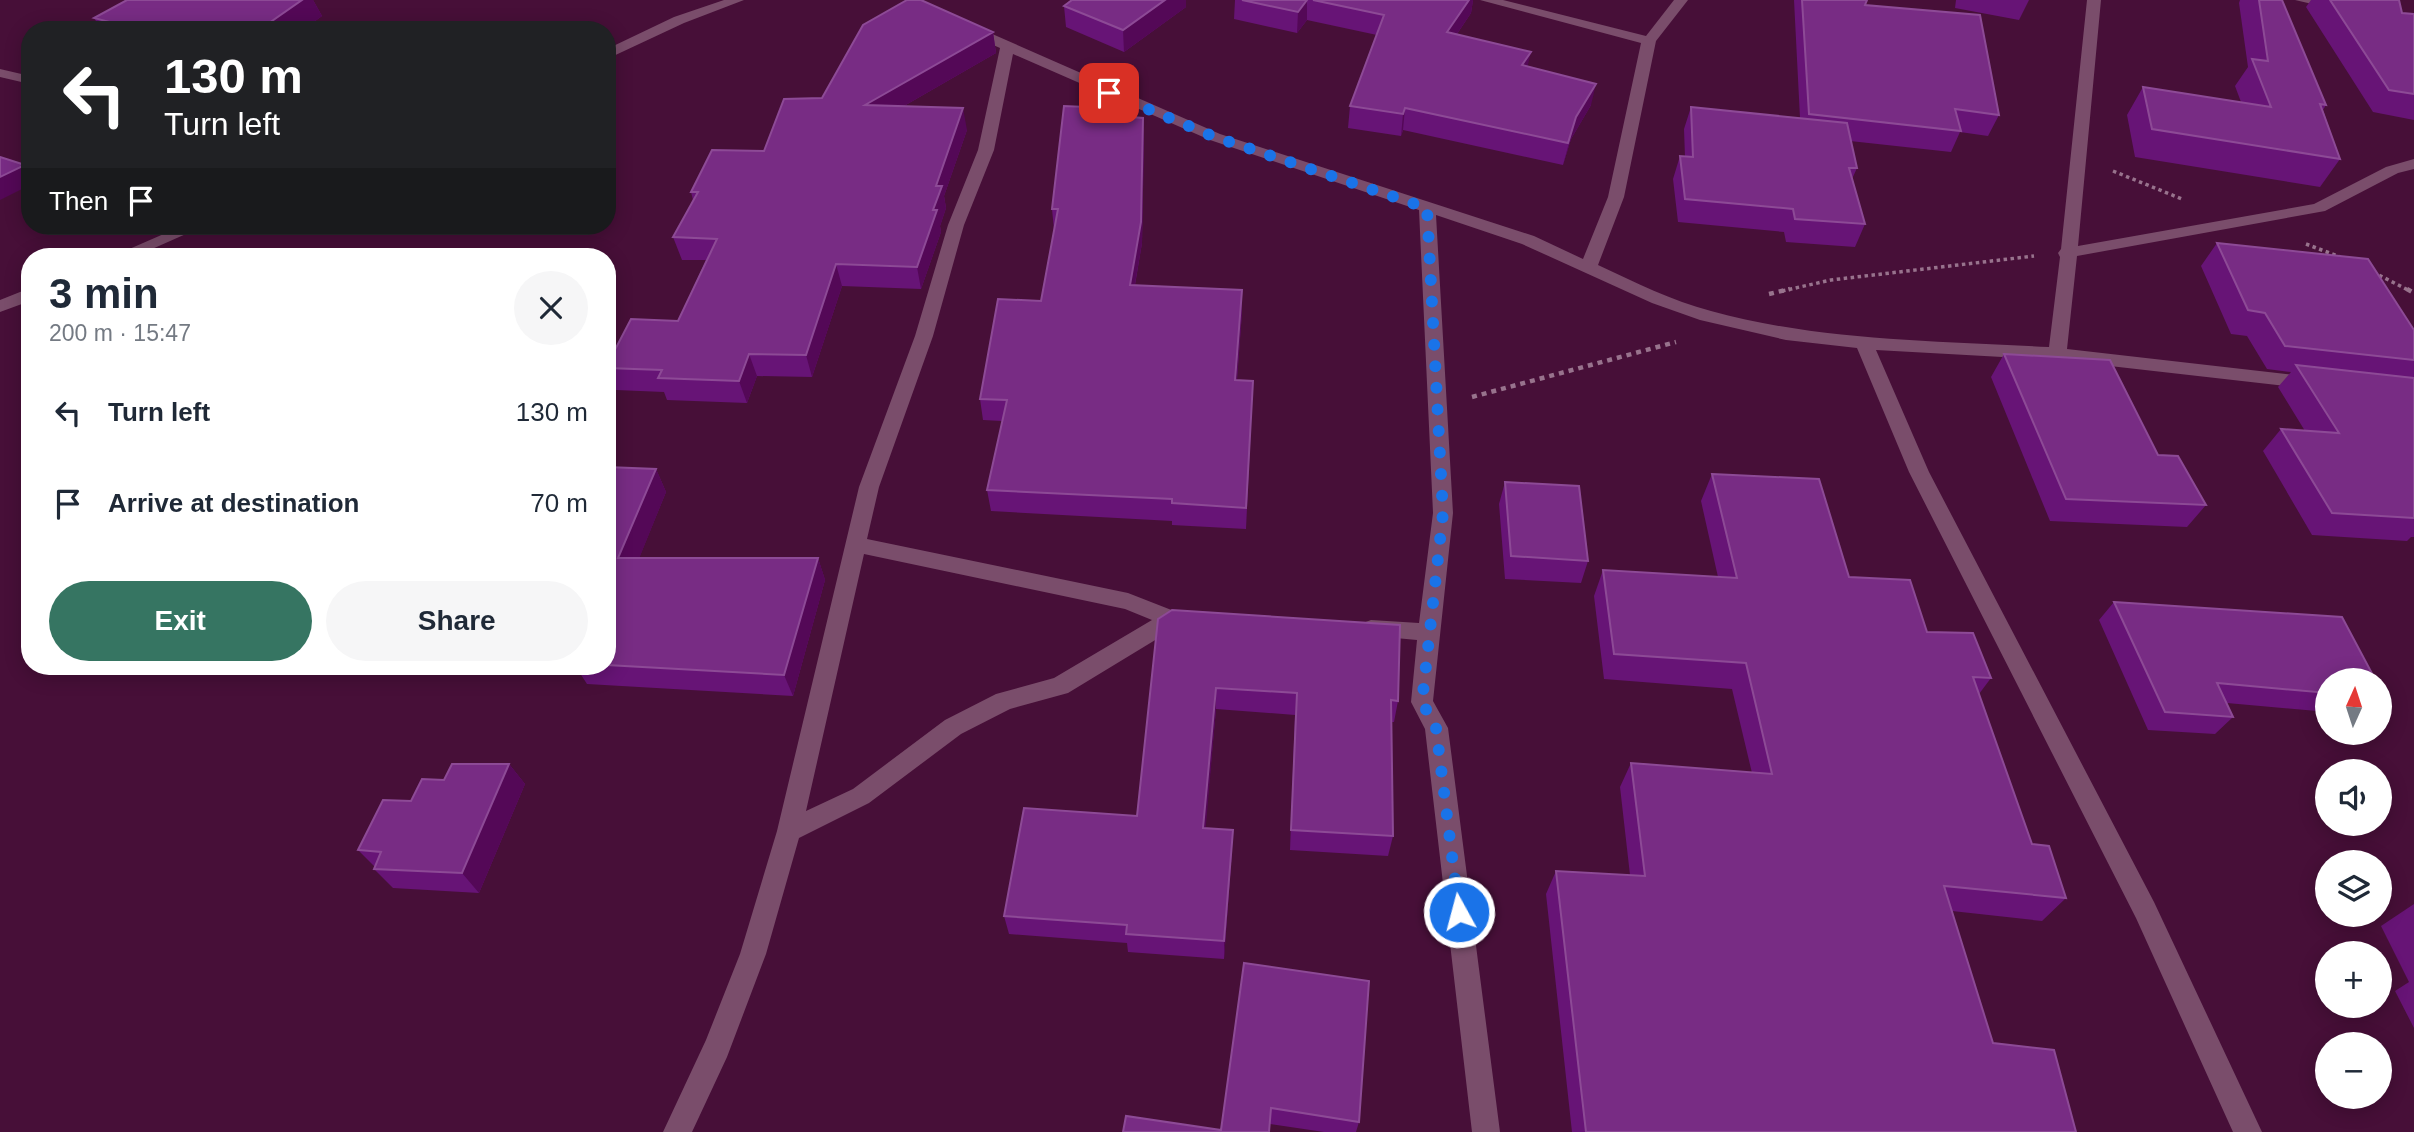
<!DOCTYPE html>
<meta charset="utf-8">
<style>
:root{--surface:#fff;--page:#f6f6f7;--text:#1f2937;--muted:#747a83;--accent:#367562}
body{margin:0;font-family:Helvetica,sans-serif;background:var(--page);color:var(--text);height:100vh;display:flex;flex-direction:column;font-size:26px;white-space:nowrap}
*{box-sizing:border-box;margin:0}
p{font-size:23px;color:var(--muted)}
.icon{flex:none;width:38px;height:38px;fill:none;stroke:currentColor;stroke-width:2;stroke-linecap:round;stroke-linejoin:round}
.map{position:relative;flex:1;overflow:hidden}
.drawer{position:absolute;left:21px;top:248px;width:595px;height:427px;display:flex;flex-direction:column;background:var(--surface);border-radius:28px;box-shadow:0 4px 18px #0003}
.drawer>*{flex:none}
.hud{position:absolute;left:21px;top:21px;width:595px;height:214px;border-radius:28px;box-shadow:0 4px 18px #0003;background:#202124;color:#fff;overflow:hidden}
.needle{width:46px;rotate:3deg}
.controls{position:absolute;left:2315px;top:668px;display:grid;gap:14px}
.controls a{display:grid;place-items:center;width:77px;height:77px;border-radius:50%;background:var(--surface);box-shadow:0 4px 18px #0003;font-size:35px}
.pin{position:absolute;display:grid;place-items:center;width:60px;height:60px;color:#fff;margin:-30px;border-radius:14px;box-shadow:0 4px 10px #0006}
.me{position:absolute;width:77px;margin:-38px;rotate:353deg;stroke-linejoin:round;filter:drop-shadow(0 0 5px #0008)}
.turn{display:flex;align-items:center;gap:24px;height:147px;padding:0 28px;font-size:32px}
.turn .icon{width:91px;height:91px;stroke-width:2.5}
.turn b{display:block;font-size:49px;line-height:60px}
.then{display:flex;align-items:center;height:66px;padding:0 28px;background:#0003;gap:14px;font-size:26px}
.round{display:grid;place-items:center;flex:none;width:74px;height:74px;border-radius:37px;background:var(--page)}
.headline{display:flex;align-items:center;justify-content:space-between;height:119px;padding:0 28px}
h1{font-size:42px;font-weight:600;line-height:52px}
.action{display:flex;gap:14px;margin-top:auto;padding:14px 28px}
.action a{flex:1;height:80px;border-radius:42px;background:var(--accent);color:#fff;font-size:28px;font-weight:600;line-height:80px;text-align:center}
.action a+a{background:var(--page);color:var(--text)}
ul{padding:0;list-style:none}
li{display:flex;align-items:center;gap:21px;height:91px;padding:0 28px}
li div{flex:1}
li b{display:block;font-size:26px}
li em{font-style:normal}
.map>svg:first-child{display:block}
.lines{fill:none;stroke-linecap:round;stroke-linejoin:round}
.path-far1{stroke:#98738d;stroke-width:3.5;stroke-dasharray:3.5 3.5;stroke-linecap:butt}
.path{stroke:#98738d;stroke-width:4.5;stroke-dasharray:5 5;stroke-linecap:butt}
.minor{fill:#7a4d6b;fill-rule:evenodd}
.wall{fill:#671476}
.shaded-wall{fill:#540857}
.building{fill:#782c84;stroke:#8d4a96;stroke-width:2}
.route{stroke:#1a73e8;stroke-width:12;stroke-dasharray:0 21.6}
</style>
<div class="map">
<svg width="2414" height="1132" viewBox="0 0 2414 1132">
<rect width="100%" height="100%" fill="#470f38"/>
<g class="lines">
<path class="path-far1" d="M2113,171L2182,199
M2306,244L2340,257
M2373,272L2410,291
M1782,291L1831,280L2034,256"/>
<path class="path" d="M2407,289L2414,293
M1769,294L1790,289
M1472,397L1676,342"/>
<path class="minor" d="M724,0H744L684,23L607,59V49L674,17Z
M1480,0H1503L1646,36L1674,0H1688L1656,41L1624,197L1598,265C1635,282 1672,301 1711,311C1820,341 1936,341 2049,347L2060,257L2058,253L2061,249L2087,0H2101L2078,246L2314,204L2386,167L2414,159V169L2398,173L2325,211L2077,256L2067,349L2312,377L2321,383L2319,387L2312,389L2057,360L1876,350L1929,472L2154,902L2262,1132H2233L2136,918L1909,472L1857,348L1786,340L1700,320L1652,303L1522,244L1436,215L1453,513L1433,701L1448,728L1500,1132H1472L1425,729L1411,702L1417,640L1363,635L1360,629L1363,623L1371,620L1419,623L1433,513L1419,210L1210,140L1013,54L994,150L964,225L933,336L879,487L867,539L1128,593L1174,611L1200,614L1203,620L1200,626L1175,628L1068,693L1010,709L961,734L869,803L799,838L766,954L727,1057L692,1132H663L706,1040L740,954L777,831L859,487L915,336L948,225L978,150L1000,48L964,32V26H974L1220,134L1534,236L1583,259L1608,197L1641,43ZM864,554L1125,609L1152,620L1054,678L996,694L945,720L853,789L806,811Z
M2295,0H2327L2345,6L2338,10Z
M0,69L30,76V84L0,77Z
M182,226H204L134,257H111Z
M30,288V301L0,312V300Z"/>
</g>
<path class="wall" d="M127,0H313L322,16L303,30H102L94,18Z
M1235,0H1473L1471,13L1457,34L1528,67L1591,105L1571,139L1563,165L1403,130L1401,136L1348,128L1350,106L1377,35L1307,20L1297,33L1234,19Z
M1794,0H1867L1865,5L1999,115L1988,136L1960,132L1951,152L1850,141L1857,168L1852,179L1865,224L1855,247L1786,242L1784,232L1678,222L1673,179L1680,156L1685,157L1684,129L1691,107L1800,118Z
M1956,0H2029L2019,20L1955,8Z
M2240,0H2282L2326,105L2323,110L2340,159L2320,187L2135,157L2127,115L2143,87L2241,102L2235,86L2248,67L2239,3Z
M2311,0H2399L2402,13L2414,14V120L2373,112L2306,7Z
M1064,6L1186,7L1124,52L1066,27Z
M993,32L996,53L904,106L967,130L944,196L946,208L940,226L941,232L921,289L842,286L812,377L757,376L747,403L667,400L664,392L616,390L607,370V365L678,321L706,260H682L673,237L693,200L691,192L764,151L822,98Z
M1136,90V111L1135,117L1144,139L1142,243L1135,285L1242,312L1237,380L1253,381L1246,529L1172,525V521L991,511L987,490L1002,421L983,420L980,399L1041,301L1054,230L1052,209Z
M2217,243L2414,330V537H2411L2407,541L2312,535L2263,451L2281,429L2305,431L2278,387L2291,372L2267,369L2247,336L2231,334L2201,266Z
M2004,354L2158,455L2206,505L2187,527L2050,521L1991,377Z
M607,467L656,469L666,492L639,558H818L825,580L793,696L587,684L576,667H607Z
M1712,474L1849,577L1991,678L1979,694L2032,844L2066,898L2042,921L1952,911L1993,1043L2076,1132H1572L1546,894L1556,871L1630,875L1620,787L1631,763L1752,773L1732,689L1604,679L1594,596L1603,570L1718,577L1701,501Z
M1505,482L1588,561L1581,583L1505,579L1499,504Z
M2114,602L2328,681V712L2227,703L2233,717L2215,734L2148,730L2099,620Z
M1158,619L1398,701L1394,722H1391L1393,836L1388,856L1290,850L1295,715L1216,709L1205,828L1232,850L1224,959L1128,952L1127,943L1009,934L1004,916L1137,816Z
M509,764L525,784L479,893L393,888L374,869L375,867L358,850L411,801L444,780Z
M2414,904V1028L2395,991L2409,982L2381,926Z
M1244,963L1359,1122L1356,1132H1324L1270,1124L1221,1130Z"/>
<path class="shaded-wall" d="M302,0H313L322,16L303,30H259Z
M1165,0H1186V7L1124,52L1123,30Z
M1307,0V20L1297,33L1298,12Z
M1469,0H1473L1471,13L1444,53L1447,32Z
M993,32L996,53L869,126L865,105Z
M1531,52L1526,73L1522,65Z
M1596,84L1591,105L1571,139L1563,165L1576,117Z
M1136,90V111L1132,138L1131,117Z
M963,108L967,130L944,196L946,208L940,226L941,232L921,289L917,267L933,210L936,186Z
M1405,108L1403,130L1401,136L1403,114Z
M1143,118L1144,139L1142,243L1131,307L1130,285Z
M25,165L30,171V185L0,200V177Z
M836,264L842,286L812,377L806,355Z
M1242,290V312L1235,402V380Z
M749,354L757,376L747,403L739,381Z
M656,469L666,492L630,581L618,558Z
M818,558L825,580L793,696L784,675Z
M1216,688V709L1204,848L1203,828Z
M509,764L525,784L479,893L462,873Z
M1233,830L1232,850L1224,959V941Z"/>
<path class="building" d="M127,0H302L259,30H140L94,18Z
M907,0H921L993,32L865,105L963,108L936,186H942L933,210H937L917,267L836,264L806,355L749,354L739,381L658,378L662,370L607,368V365L631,319L678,321L717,239L673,237L698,192H691L712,150L764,151L784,99L822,98L863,25Z
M1072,0H1165L1123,30L1064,6Z
M1242,0H1307L1298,12Z
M1313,0H1469L1447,32L1531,52L1522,65L1596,84L1576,117L1568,143L1405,108L1403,114L1350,106L1384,15Z
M1802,0H1867L1865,5L1980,15L1999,115L1955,109L1961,131L1809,114Z
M2259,0H2282L2326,105L2320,104L2340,159L2152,129L2143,87L2271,107L2252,59L2268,61Z
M2330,0H2399L2402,13L2414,14V94L2389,90Z
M1091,85L1124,86L1136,90L1131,117L1143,118L1141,222L1130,285L1242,290L1235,380L1253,381L1246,508L1172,503V499L987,490L1007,400L980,399L998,299L1041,301L1058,209H1052L1064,106L1086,107Z
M1691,107L1847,123L1857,168H1849L1865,224L1795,219L1793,209L1685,199L1680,156L1693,157Z
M0,157L25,165L0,177Z
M2217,243L2368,259L2414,330V360L2285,346L2265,313L2248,310Z
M2004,354L2110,360L2158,455L2178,456L2206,505L2066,499Z
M2296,365L2414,378V518L2332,513L2281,429L2339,433Z
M607,467L656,469L618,558H818L784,675L607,665Z
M1712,474L1819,479L1849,577L1910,580L1927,632L1973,633L1991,678L1973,677L2032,844L2049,846L2066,898L1944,886L1993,1043L2054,1050L2076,1132H1586L1556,871L1645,876L1631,763L1772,774L1746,663L1614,654L1603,570L1737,578Z
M1505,482L1579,486L1588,561L1511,556Z
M2114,602L2342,617L2376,681H2328V693L2217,683L2233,717L2165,712Z
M1172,610L1400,625L1398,701L1391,700L1393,836L1291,830L1297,693L1216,688L1203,828L1233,830L1224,941L1126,934L1127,925L1004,916L1024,808L1137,816L1158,619Z
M2380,688L2385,698L2380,697Z
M452,764H509L462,873L374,869L381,852L358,850L383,800L411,801L422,779L444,780Z
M1244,963L1369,981L1359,1122L1271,1108L1269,1132H1123L1126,1116L1221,1130Z"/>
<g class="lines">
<path class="route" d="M1109,93L1215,137L1427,208L1443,513L1422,702L1436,728L1459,912"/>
</g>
</svg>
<div class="controls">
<a><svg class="needle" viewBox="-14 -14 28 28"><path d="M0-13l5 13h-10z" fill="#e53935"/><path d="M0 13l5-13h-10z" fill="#747a83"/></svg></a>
<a><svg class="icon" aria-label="sound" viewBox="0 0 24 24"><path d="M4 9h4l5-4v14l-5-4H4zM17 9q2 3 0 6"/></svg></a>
<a><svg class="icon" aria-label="layers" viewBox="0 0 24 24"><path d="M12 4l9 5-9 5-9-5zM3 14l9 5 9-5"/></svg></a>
<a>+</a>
<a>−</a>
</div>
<div class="pin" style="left:1109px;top:93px;background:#d93025"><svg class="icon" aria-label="arrive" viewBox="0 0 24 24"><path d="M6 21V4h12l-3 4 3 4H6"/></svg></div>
<svg class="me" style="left:1459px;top:912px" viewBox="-20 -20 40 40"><circle r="17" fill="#1a73e8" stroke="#fff" stroke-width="3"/><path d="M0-11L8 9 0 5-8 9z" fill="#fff"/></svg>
<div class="hud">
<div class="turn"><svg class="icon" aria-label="left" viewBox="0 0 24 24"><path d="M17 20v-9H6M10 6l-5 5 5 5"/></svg><div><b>130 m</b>Turn left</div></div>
<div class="then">Then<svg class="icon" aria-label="arrive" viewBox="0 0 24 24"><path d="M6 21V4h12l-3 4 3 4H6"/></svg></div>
</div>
<section class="drawer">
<div class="headline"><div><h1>3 min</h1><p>200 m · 15:47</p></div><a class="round"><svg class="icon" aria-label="close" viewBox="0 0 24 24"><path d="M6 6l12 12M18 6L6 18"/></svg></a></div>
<ul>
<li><svg class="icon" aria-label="left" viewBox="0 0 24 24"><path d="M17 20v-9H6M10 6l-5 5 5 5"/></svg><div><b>Turn left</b></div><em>130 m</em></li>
<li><svg class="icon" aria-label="arrive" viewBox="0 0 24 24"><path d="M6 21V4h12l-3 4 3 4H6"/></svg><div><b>Arrive at destination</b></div><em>70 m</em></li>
</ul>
<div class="action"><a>Exit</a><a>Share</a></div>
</section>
</div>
